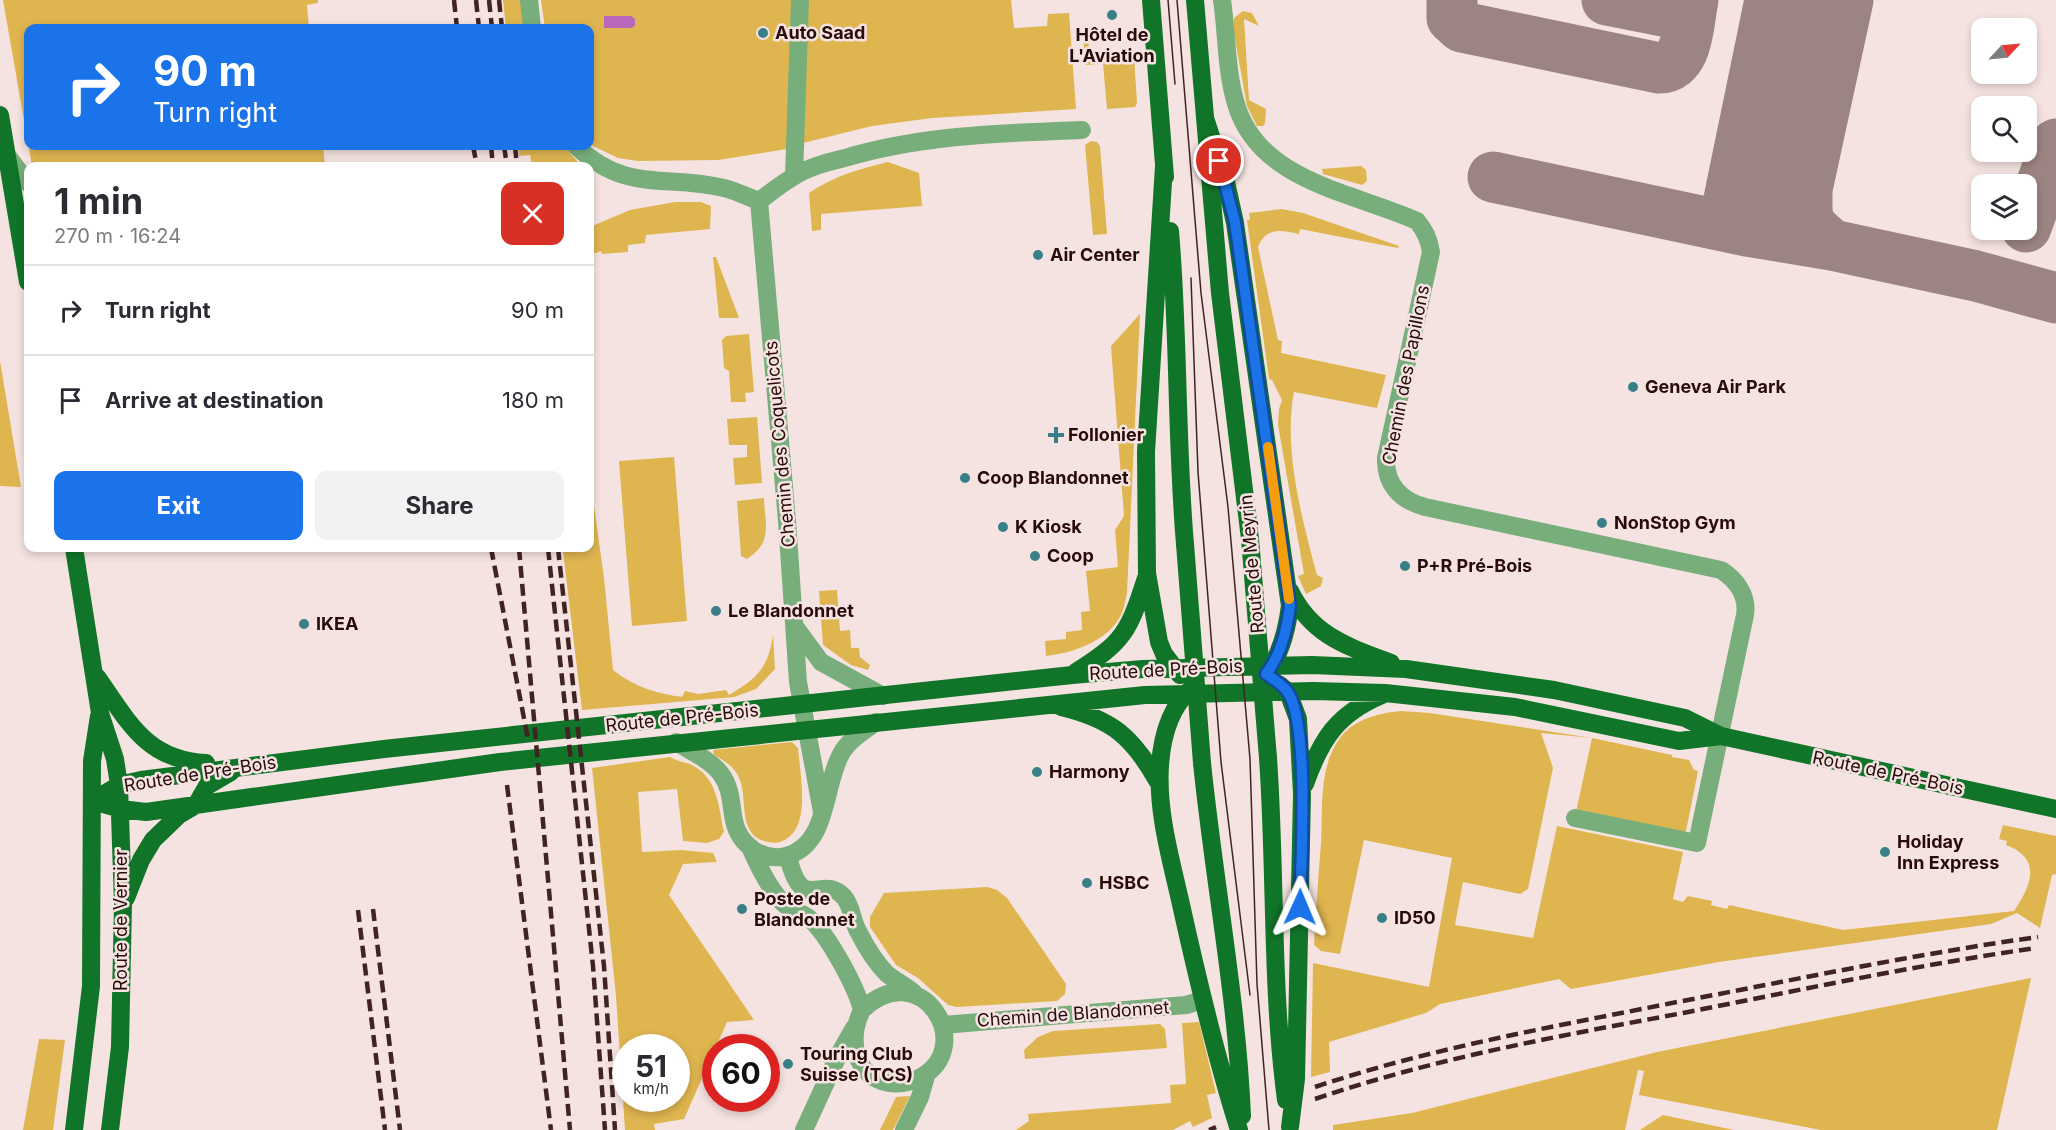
<!DOCTYPE html>
<meta charset="utf-8">
<style>
:root{--surface:#fff;--page:#f2f2f3;--text:#2b2b33;--muted:#7c7c81;--line:#e1e1e2;--accent:#1a73e8}
body{margin:0;font-family:Inter,sans-serif;background:var(--page);color:var(--text);height:100vh;display:flex;flex-direction:column;font-size:22px;white-space:nowrap}
*{box-sizing:border-box;margin:0}
p{font-size:20px;color:var(--muted)}
.icon{flex:none;width:33px;height:33px;fill:none;stroke:currentColor;stroke-width:2;stroke-linecap:round;stroke-linejoin:round}
.map{position:relative;flex:1;overflow:hidden}
.drawer{position:absolute;left:24px;top:162px;width:570px;height:390px;display:flex;flex-direction:column;background:var(--surface);border-radius:12px;box-shadow:0 3px 9px #0003}
.drawer>*{flex:none}
.hud{position:absolute;left:24px;top:24px;width:570px;height:126px;border-radius:12px;box-shadow:0 3px 9px #0003;background:#1a73e8;color:#fff;overflow:hidden}
.needle{width:39px;rotate:64deg}
.fabs{position:absolute;left:1971px;top:18px;display:grid;gap:12px}
.fabs a{display:grid;place-items:center;width:66px;height:66px;border-radius:12px;background:var(--surface);box-shadow:0 3px 9px #0003;font-size:30px}
.speed{position:absolute;left:612px;top:1034px;display:flex;gap:12px;font-size:30px;font-weight:700;text-align:center}
.speed>*{display:grid;place-content:center;width:78px;height:78px;border-radius:50%;background:var(--surface);box-shadow:0 3px 9px #0003;line-height:1}
.speed small{font-size:15px;font-weight:400}
.speed .limit{border:9px solid #d22;background:#fff;color:#111}
.pin{position:absolute;display:grid;place-items:center;width:51px;height:51px;color:#fff;margin:-26px;border:3px solid #fff;border-radius:50%;box-shadow:0 2px 6px #0007}
.me{position:absolute;width:66px;margin:-33px;rotate:1deg;stroke-linejoin:round;filter:drop-shadow(0 0 4px #0008)}
.turn{display:flex;align-items:center;gap:21px;height:126px;padding:0 30px;font-size:27px}
.turn .icon{width:78px;height:78px;stroke-width:2.5}
.turn b{display:block;font-size:42px;line-height:51px}
.round{display:grid;place-items:center;flex:none;width:63px;height:63px;border-radius:12px;background:var(--page)}
.headline{display:flex;align-items:center;justify-content:space-between;height:102px;padding:0 30px}
h1{font-size:36px;font-weight:700;line-height:45px}
.primary-button{display:flex;gap:12px;margin-top:auto;padding:12px 30px}
.primary-button a{flex:1;height:69px;border-radius:12px;background:var(--accent);color:#fff;font-size:24px;font-weight:700;line-height:69px;text-align:center}
.primary-button a+a{background:var(--page);color:var(--text)}
ul{padding:0;list-style:none}
li{display:flex;align-items:center;gap:18px;height:90px;padding:0 30px;border-top:2px solid var(--line)}
li div{flex:1}
li b{display:block;font-size:22px}
li em{font-style:normal}
.map>svg:first-child{display:block}
.green{fill:#dfb550;fill-rule:evenodd}
.water{fill:#b967bb}
.lines{fill:none;stroke-linecap:round;stroke-linejoin:round}
.taxiway{stroke:#9b8482;stroke-width:51}
.minor{stroke:#77ae7b;stroke-width:18}
.primary{stroke:#107528;stroke-width:18}
.tram{stroke:#412422;stroke-width:1.5}
.rail{stroke:#412422;stroke-width:4.5;stroke-dasharray:12 6;stroke-linecap:butt}
.primary-bridge{stroke:#107528;stroke-width:18}
.route-casing{stroke:#114b97;stroke-width:15}
.route{stroke:#1a73e8;stroke-width:10}
.slow{stroke:#f59e0b;stroke-width:10}
.poi-dot{fill:#387f88;stroke:#f5e3e1;stroke-width:2}
.labels{text-anchor:middle;stroke-width:5;stroke-linejoin:round;paint-order:stroke}
.poi-label{font-size:18px;font-weight:bold;fill:#290b09;stroke:#f5e3e1;text-anchor:start}
.street-label{font-size:18px;fill:#290b09;stroke:#f5e3e1}
</style>
<div class="map">
<svg width="2056" height="1130" viewBox="0 0 2056 1130">
<rect width="100%" height="100%" fill="#f5e3e1"/>
<path class="green" d="M3,0H318V3L307,5L309,28H28V146H323L325,166H32Z
M503,0H523L526,28H506Z
M541,0H792L787,149L718,160L638,161L618,158L591,145L590,28H545Z
M804,0H1011L1014,28L1047,26L1048,14L1069,13L1076,109L932,118L872,126L799,144Z
M1243,11L1252,13L1259,26L1244,19L1249,100L1266,109L1265,123L1263,126H1257L1247,106L1233,28L1234,18Z
M1087,28L1090,59L1134,56L1137,103L1135,107L1107,109L1103,64L1085,65L1083,29Z
M1091,141L1097,142L1100,146L1107,234L1093,235L1085,145Z
M518,146H564L577,161L578,166H532L530,155L519,156Z
M888,162L919,173L922,206L821,214V230L812,231L809,193C834,176 859,169 888,162Z
M1361,166L1366,170L1367,181L1362,185L1323,174L1322,169Z
M675,202H701L711,206L710,229L646,235L645,243L628,245V252L602,254L601,251L590,255V227L630,210Z
M1282,209L1303,213L1399,246L1398,248L1300,229L1299,234C1281,230 1266,227 1258,247L1278,340L1282,341L1281,353L1386,375L1377,408L1294,392C1283,450 1302,519 1317,575L1323,578L1321,586L1306,594L1298,576L1304,574L1278,425L1279,409L1282,400L1272,380L1269,379L1247,220H1250L1249,213Z
M713,257H716L739,318H719Z
M1140,314L1127,593C1125,601 1124,610 1120,617C1106,642 1072,653 1046,656L1045,641L1066,639V632L1082,630L1081,612L1090,611L1086,571L1118,567L1115,530L1124,516L1111,346Z
M749,334L754,392L745,393L746,402H731L729,371L724,368L722,340L726,336Z
M0,361L21,487L0,486Z
M757,417L762,483L735,485L733,458L747,457V445H729L727,419Z
M674,457L687,621L632,626L619,461Z
M590,477L604,578L613,670C635,687 655,693 682,697L685,691L698,694L726,690L729,695C757,679 769,667 773,634L775,669L756,689L734,697L582,710L563,551L590,548Z
M764,498C765,526 773,542 747,559L741,556L737,501Z
M837,590L840,631L850,630L851,648H859L860,657L870,665L868,670L851,665L823,645L819,591Z
M1401,711L1430,713L1592,738L1672,755V757L1689,760L1694,770L1698,771L1686,831L1680,834L1576,812L1592,738L1541,733L1553,768L1528,889L1520,894L1463,882L1455,925L1533,938L1557,826L1683,852L1673,899L1683,902L1688,896L1712,901L1711,905L1727,909L1729,905L1843,930L2014,911C2031,886 2043,859 2006,845L2007,841L1999,839L2003,825L2056,836V874L2052,875L2040,928L2017,913L1991,924L1719,962L1571,989L1559,979L1440,1004L1426,1013L1329,1042L1330,1072L1311,1077L1313,963L1429,987L1452,858L1364,840L1340,954L1321,951L1314,945C1316,911 1318,878 1321,844C1323,810 1318,767 1340,738C1354,719 1379,713 1401,711Z
M792,742L798,748C800,773 810,821 789,837C783,842 776,844 768,842C737,836 748,802 740,780C735,767 725,761 714,755L713,750Z
M670,757C678,762 689,762 697,768C718,782 719,809 724,832L719,839L707,843L683,841L677,789L638,792L642,852L681,850L713,853L717,862L683,864L669,895L754,1020L727,1022L684,1119L654,1124L655,1130H625L616,996L592,768ZM626,1047H676V1098H626Z
M987,887L997,890L1007,898L1066,984L1065,994L1057,1001L957,1007L948,1005L918,978L896,965L870,927V917L884,893Z
M2031,978L1997,1130H1821L1639,1095L1644,1071L1638,1070L1625,1130H1333V1125L1412,1113L1657,1052Z
M1199,1022L1216,1093L1207,1095L1212,1118L1193,1127L1190,1121L1173,1130H1016L1029,1121L1028,1114L1171,1103L1170,1085L1186,1084L1182,1023Z
M1160,1024L1165,1029L1167,1048L1025,1059L1024,1050L1038,1037L1053,1031Z
M39,1039L65,1040L53,1130H23Z
M910,1096L893,1130H880L896,1097Z
M1663,1115L1734,1130H1640Z"/>
<path class="water" d="M604,16H631L635,19V25L632,28H604Z"/>
<g class="lines">
<path class="taxiway" d="M1452,0V18L1462,27L1659,68C1689,68 1688,23 1693,0
M1607,0L1673,13L1685,10L1692,0
M1770,0L1728,204L1735,219L1747,231L1832,245L1976,276L2056,298
M1493,177L1747,231
M2026,227L2056,144
M1798,239C1777,225 1769,214 1769,188L1808,0
M1832,245C1805,222 1807,223 1807,189L1848,0"/>
<path class="minor" d="M529,0L532,28
M1222,0C1227,34 1226,71 1236,104C1259,182 1353,192 1417,221C1425,231 1429,239 1431,252L1386,458C1385,484 1400,500 1425,507L1721,570C1737,580 1748,596 1745,615L1697,843L1575,818
M576,146C627,194 664,174 724,188C736,191 748,197 759,201
M6,154L28,183
M794,176L800,0
M759,201L787,521L798,682L822,812
M759,201C770,193 781,184 793,177C808,167 827,162 845,158C922,135 1003,133 1082,130
M796,628L821,662L883,696
M676,742C690,751 711,760 721,774C740,800 722,829 755,851C765,857 774,859 786,856C828,845 823,789 840,756C847,741 863,732 876,722
M750,847C759,867 768,886 782,902C790,911 802,912 810,919C828,935 856,986 862,1010C848,1038 853,1076 889,1083C900,1085 911,1082 921,1077C978,1045 920,954 862,1010
M788,856C802,917 822,872 844,897C852,906 852,921 858,931C865,945 876,963 887,974C896,981 906,986 914,993
M943,1025L1186,1005L1203,1000
M804,1130L838,1056L854,1028
M904,1130L920,1097L927,1073"/>
<path class="primary" d="M1151,0L1165,177
M1195,0L1220,293L1250,539
M0,115L28,282
M1205,118L1226,182L1235,223L1290,606C1287,629 1281,655 1266,673
M1164,166L1146,452L1147,573L1159,642L1164,654L1180,675
M1170,231C1179,335 1176,440 1185,544
M74,548L100,713L115,759L119,785L123,904L120,1047L110,1130
M1290,591C1312,636 1347,646 1391,663
M1076,672C1124,642 1129,631 1146,578
M97,677C128,721 146,760 206,763
M1280,685L1288,692L1298,719L1302,794L1296,1079L1290,1127
M1192,688C1170,707 1162,737 1160,765C1157,811 1170,856 1180,900C1197,977 1215,1054 1239,1130
M1061,707C1112,719 1133,737 1158,782
M1268,758C1276,872 1271,987 1286,1100
M1202,763C1214,881 1237,998 1242,1116
M1305,784C1321,739 1337,714 1382,695
M93,801L119,785L141,780L384,749L1072,675L1143,669L1312,665L1406,669L1554,690L1685,718L1721,736L2056,809
M93,801L121,809L146,812L500,762L1145,695L1314,691L1385,693L1515,707L1679,741L1721,736
M126,898L141,860L153,840L179,815L196,805L207,786L231,772
M74,1130L91,986L92,761L99,716"/>
<path class="tram" d="M1168,0L1175,84
M1177,0L1201,293L1228,507L1250,759L1257,984L1269,1130
M1191,278L1198,472L1221,762L1250,995"/>
<path class="rail" d="M454,0L457,28
M476,0L479,28
M489,0L492,28
M499,0L502,28
M473,146L477,166
M491,146L493,166
M504,146L507,166
M515,146L517,166
M491,548L528,739
M519,548L570,1130
M548,548L593,966L605,1130
M558,548L604,966L615,1130
M507,785L551,1130
M373,909L400,1130
M358,910L385,1130
M1315,1087C1431,1048 1552,1027 1672,1003C1794,980 1915,954 2038,937
M1315,1099C1435,1058 1559,1036 1683,1013C1800,990 1917,965 2036,948
M1209,1130L1216,1127"/>
<path class="primary-bridge" d="M1250,539L1268,758
M1185,544L1202,763"/>
</g>
<g class="lines">
<g class="route-casing">
<path id="route" d="M1219,161L1235,222L1290,606C1287,630 1281,655 1266,674C1273,679 1282,684 1287,691C1310,722 1301,864 1300,907"/>
</g>
<use href="#route" class="route"/>
<path class="slow" d="M1268,447L1289,599"/>
</g>
<g class="poi-dot">
<circle cx="1112" cy="15" r="6"/>
<circle cx="763" cy="33" r="6"/>
<circle cx="1038" cy="255" r="6"/>
<circle cx="1633" cy="387" r="6"/>
<path d="M1053 426h6v6h6v6h-6v6h-6v-6h-6v-6h6z"/>
<circle cx="965" cy="478" r="6"/>
<circle cx="1602" cy="523" r="6"/>
<circle cx="1003" cy="527" r="6"/>
<circle cx="1035" cy="556" r="6"/>
<circle cx="1405" cy="566" r="6"/>
<circle cx="716" cy="611" r="6"/>
<circle cx="304" cy="624" r="6"/>
<circle cx="1037" cy="772" r="6"/>
<circle cx="1885" cy="852" r="6"/>
<circle cx="1087" cy="883" r="6"/>
<circle cx="742" cy="909" r="6"/>
<circle cx="1382" cy="918" r="6"/>
<circle cx="788" cy="1064" r="6"/>
</g>
<g class="labels">
<g class="poi-label">
<text x="775" y="39">Auto Saad</text>
<text x="1112" y="41" text-anchor="middle">Hôtel de<tspan x="1112" dy="21">L'Aviation</tspan></text>
<text x="1050" y="261">Air Center</text>
<text x="1645" y="393">Geneva Air Park</text>
<text x="1068" y="441">Follonier</text>
<text x="977" y="484">Coop Blandonnet</text>
<text x="1614" y="529">NonStop Gym</text>
<text x="1015" y="533">K Kiosk</text>
<text x="1047" y="562">Coop</text>
<text x="1417" y="572">P+R Pré-Bois</text>
<text x="728" y="617">Le Blandonnet</text>
<text x="316" y="630">IKEA</text>
<text x="1049" y="778">Harmony</text>
<text x="1897" y="848">Holiday<tspan x="1897" dy="21">Inn Express</tspan></text>
<text x="1099" y="889">HSBC</text>
<text x="754" y="905">Poste de<tspan x="754" dy="21">Blandonnet</tspan></text>
<text x="1394" y="924">ID50</text>
<text x="800" y="1060">Touring Club<tspan x="800" dy="21">Suisse (TCS)</tspan></text>
</g>
<g class="street-label">
<text transform="translate(1406 375) rotate(-79)" y="6">Chemin des Papillons</text>
<text transform="translate(780 444) rotate(-95)" y="6">Chemin des Coquelicots</text>
<text transform="translate(1252 564) rotate(-95)" y="6">Route de Meyrin</text>
<text transform="translate(1166 670) rotate(-3)" y="6">Route de Pré-Bois</text>
<text transform="translate(682 718) rotate(-6)" y="6">Route de Pré-Bois</text>
<text transform="translate(1888 773) rotate(12)" y="6">Route de Pré-Bois</text>
<text transform="translate(200 774) rotate(-9)" y="6">Route de Pré-Bois</text>
<text transform="translate(121 920) rotate(-90)" y="6">Route de Vernier</text>
<text transform="translate(1073 1014) rotate(-4)" y="6">Chemin de Blandonnet</text>
</g>
</g>
</svg>
<div class="fabs">
<a><svg class="needle" viewBox="-14 -14 28 28"><path d="M0-13l5 13h-10z" fill="#e53935"/><path d="M0 13l5-13h-10z" fill="#7c7c81"/></svg></a>
<a><svg class="icon" aria-label="search" viewBox="0 0 24 24"><circle cx="10" cy="10" r="6"/><path d="M15 15l6 6"/></svg></a>
<a><svg class="icon" aria-label="layers" viewBox="0 0 24 24"><path d="M12 4l9 5-9 5-9-5zM3 14l9 5 9-5"/></svg></a>
</div>
<div class="speed"><div>51<small>km/h</small></div><div class="limit">60</div></div>
<div class="pin" style="left:1219px;top:161px;background:#d93025"><svg class="icon" aria-label="arrive" viewBox="0 0 24 24"><path d="M6 21V4h12l-3 4 3 4H6"/></svg></div>
<svg class="me" style="left:1300px;top:907px" viewBox="-20 -20 40 40"><path d="M0-17L14 15 0 8-14 15z" fill="#1a73e8" stroke="#fff" stroke-width="4"/></svg>
<div class="hud">
<div class="turn"><svg class="icon" aria-label="right" viewBox="0 0 24 24"><path d="M7 20v-9h11M14 6l5 5-5 5"/></svg><div><b>90 m</b>Turn right</div></div>
</div>
<section class="drawer">
<div class="headline"><div><h1>1 min</h1><p>270 m · 16:24</p></div><a class="round" style="background:#d93025;color:#fff"><svg class="icon" aria-label="close" viewBox="0 0 24 24"><path d="M6 6l12 12M18 6L6 18"/></svg></a></div>
<ul>
<li><svg class="icon" aria-label="right" viewBox="0 0 24 24"><path d="M7 20v-9h11M14 6l5 5-5 5"/></svg><div><b>Turn right</b></div><em>90 m</em></li>
<li><svg class="icon" aria-label="arrive" viewBox="0 0 24 24"><path d="M6 21V4h12l-3 4 3 4H6"/></svg><div><b>Arrive at destination</b></div><em>180 m</em></li>
</ul>
<div class="primary-button"><a>Exit</a><a>Share</a></div>
</section>
</div>
